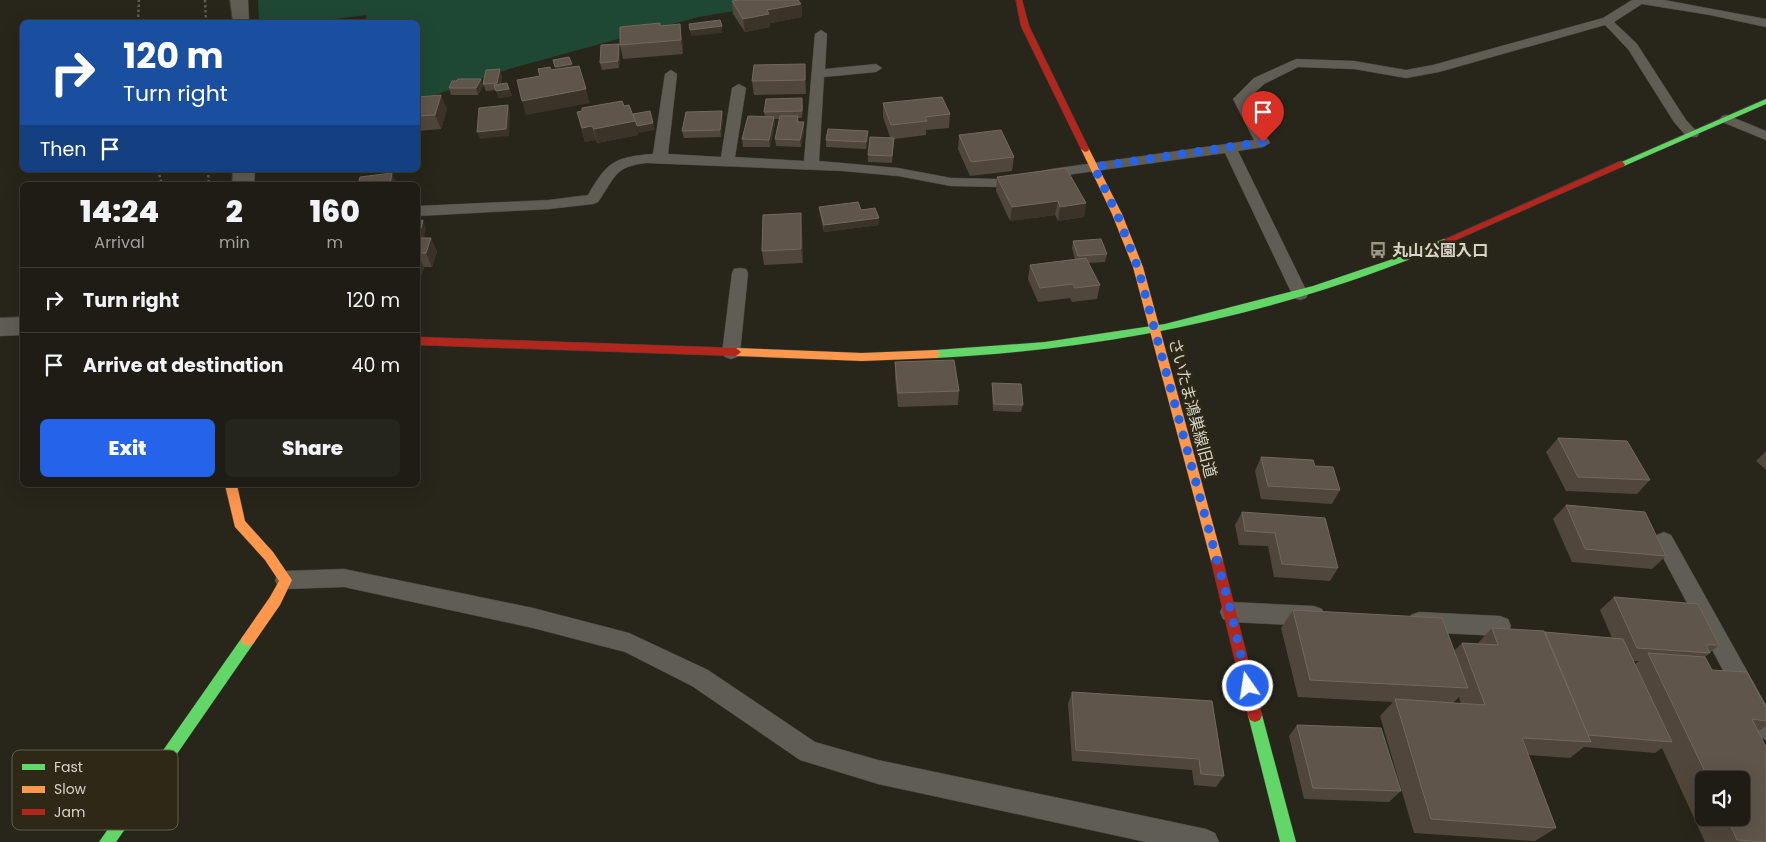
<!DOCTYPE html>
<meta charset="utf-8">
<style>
:root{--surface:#1e1c14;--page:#26251d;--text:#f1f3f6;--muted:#a1a1a0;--line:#3c3a34;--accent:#2563eb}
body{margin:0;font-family:Poppins,"Noto Sans JP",sans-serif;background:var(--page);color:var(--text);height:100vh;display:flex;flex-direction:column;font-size:19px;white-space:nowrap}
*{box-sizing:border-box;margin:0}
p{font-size:16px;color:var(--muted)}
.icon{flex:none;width:28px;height:28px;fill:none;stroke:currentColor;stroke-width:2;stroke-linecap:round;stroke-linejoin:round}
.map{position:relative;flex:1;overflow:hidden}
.side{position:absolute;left:20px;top:182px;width:400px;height:305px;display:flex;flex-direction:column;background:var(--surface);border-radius:8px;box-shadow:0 5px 20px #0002,0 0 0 1px var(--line)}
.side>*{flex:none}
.hud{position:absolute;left:20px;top:20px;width:400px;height:152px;border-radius:8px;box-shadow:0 5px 20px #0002,0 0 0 1px var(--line);background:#1a4fa0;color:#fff;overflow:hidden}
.tools{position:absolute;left:1695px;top:771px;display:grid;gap:10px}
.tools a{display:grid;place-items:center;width:55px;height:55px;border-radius:8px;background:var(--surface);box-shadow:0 5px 20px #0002,0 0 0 1px var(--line);font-size:25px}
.pin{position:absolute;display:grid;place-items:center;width:42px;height:42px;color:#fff;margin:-51px -21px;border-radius:50% 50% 50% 0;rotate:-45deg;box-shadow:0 0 5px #0007}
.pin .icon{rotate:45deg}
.me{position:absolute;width:55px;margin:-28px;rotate:347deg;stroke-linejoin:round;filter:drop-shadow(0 0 4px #0008)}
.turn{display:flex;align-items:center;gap:18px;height:105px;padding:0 20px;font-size:22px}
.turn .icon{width:65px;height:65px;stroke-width:2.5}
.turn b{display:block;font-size:35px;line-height:42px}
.then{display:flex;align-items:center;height:48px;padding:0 20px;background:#0003;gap:10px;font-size:19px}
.eta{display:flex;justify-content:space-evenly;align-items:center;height:85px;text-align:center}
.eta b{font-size:30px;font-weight:800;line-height:35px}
.primary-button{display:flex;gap:10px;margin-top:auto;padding:10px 20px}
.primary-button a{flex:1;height:58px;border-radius:8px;background:var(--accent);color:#fff;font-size:20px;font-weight:800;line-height:58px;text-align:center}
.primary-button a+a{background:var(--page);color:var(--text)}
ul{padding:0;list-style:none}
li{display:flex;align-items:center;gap:15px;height:65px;padding:0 20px;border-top:1px solid var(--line)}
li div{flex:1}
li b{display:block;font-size:19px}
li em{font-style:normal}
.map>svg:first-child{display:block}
.green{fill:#1e4834}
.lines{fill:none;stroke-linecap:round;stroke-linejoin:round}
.lane-casing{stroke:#444239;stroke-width:1}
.street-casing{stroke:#444239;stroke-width:1}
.fast-casing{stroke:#444239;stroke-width:1}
.slow-casing{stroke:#444239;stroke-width:1}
.jam-casing{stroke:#444239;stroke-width:1}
.path{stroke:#5e5c54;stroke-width:2.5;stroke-dasharray:2.5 2.5;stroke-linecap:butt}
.lane{fill:#5f5d54;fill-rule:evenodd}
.street{fill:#5f5d54;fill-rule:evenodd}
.fast{fill:#63d668;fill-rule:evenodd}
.slow{fill:#ff974d;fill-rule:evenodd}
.jam{fill:#b3261e;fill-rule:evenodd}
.wall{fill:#51463b;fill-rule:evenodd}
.shaded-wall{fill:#3b3328}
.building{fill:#5f554a;stroke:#72695e}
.route{stroke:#2563eb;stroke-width:9;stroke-dasharray:0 16.2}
.labels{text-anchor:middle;stroke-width:5;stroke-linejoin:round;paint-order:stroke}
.poi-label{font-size:16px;font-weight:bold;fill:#d6d3c8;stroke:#2d2916;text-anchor:start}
.street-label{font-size:16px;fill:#d6d3c8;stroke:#2d2916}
.key{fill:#2d2916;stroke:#605c4b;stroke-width:1}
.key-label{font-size:14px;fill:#d6d3c8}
</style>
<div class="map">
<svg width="1766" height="842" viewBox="0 0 1766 842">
<rect width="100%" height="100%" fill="#28261b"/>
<path class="green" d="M258,0H801L698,17L509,69L418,101V22H366V15L311,22H259Z"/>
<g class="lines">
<g class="lane-casing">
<path id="lane" d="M1632,0H1664L1766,19V27L1710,15L1642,4L1614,22L1637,44L1686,120L1699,134L1697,137H1687L1674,122L1628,49L1605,25L1439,72L1406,78L1354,69L1298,67L1264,84L1247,100L1270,143L1263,147L1238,151L1308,294L1306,298L1300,300L1294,298L1292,294L1225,153L1052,177L998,187L951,186L898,176L843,171L647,163C614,166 615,178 598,202L593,204L549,209L418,216V206L549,200L588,195C607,162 614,157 653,154L665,74L671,70L677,74L668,154L721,157L732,88L739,84L746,88L735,157L804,161L815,34L821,30L827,34L825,69L876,64L882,68L876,72L824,77L819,161L898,168L951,178L998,179L1052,169L1254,140L1233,99L1254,78L1296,59L1354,61L1406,70L1433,65L1603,18Z
M1727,115L1766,131V140L1722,122L1720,119L1722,116Z
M740,268L746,269L748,273L740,353L737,357L731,359L725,357L722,353L732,273L734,269Z
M1664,532L1671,535L1766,705V740L1758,736L1654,541L1657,535Z
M344,569L533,608L629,633L708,670L815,742L878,760L1206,829L1215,833L1219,842H1146L878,784L800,760L692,686L625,652L533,628L344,587L286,589L278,587L275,580L278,573L286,571Z
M1231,602L1314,606L1322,609L1325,616L1322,623L1314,626L1231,622L1223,619L1220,612L1223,605Z
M1419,612L1500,616L1508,619L1511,626L1508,633L1500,636L1419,632L1411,629L1408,622L1411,615Z"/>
</g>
<g class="street-casing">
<path id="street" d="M230,0H248L249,22H233Z
M233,170H255L254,185H232Z
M22,317V335L0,336V318Z"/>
</g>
<g class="fast-casing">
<path id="fast" d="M1766,99V104L1624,166L1621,167L1617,164Z
M1444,239L1449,242L1447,244C1285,313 1112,349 936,358L931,354L936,350L1045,342L1165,324L1313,286L1390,260Z
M248,634L253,636L255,640L253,644L116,842H99L243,636Z
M1255,708L1260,710L1262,715L1296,842H1280L1248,715L1250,710Z"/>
</g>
<g class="slow-casing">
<path id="slow" d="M1085,146L1089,149L1122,214L1143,267L1223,561L1221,565L1217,566L1213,565L1211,561L1133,267L1112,214L1081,149Z
M736,348L862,353L936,350L941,354L936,358L862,361L736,356L731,352Z
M225,485H237L245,521L273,552L292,580L280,605L253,644L248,646L243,644L241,640L243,636L270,597L279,581L265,560L235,527Z"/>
</g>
<g class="jam-casing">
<path id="jam" d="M1016,0H1022L1029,26L1089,149L1088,151L1085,152L1081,149L1021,26Z
M1621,161L1625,164L1624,166L1447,244L1444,245L1439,242Z
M418,337L736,348L741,352L736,356L418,345Z
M1217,556L1221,557L1223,561L1262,715L1260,720L1255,722L1250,720L1248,715L1211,561L1213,557Z"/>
</g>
<path class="path" d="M205,0L206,22
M138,22L139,0
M158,170L162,185
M208,170L209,185"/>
<use href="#lane" class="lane"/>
<use href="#street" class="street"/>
<use href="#fast" class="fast"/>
<use href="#slow" class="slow"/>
<use href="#jam" class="jam"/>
</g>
<path class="wall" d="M732,1L801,4L802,17L770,23V27L745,32L733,14Z
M661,26L682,37L683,54L623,59L620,45Z
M620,51L619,68L602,70L600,63Z
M502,76L501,84L507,83L512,96L499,98L496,90L486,91L483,84Z
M806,77V94L754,95L752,81Z
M481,79L483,86L478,95H451L449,88Z
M418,97L447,109L441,129L418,131Z
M883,103L950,114L949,128L926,130V135L894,139L892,163L868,162V155L890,137L883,117Z
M803,105L802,118H798L799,122L804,129L801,147L776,146L775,139L780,119H774L775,124L770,147H743L742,139L765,117L764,112Z
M624,106L635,121L638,135L597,143L596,140L585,142L577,112Z
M722,111L723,118L721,137L684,138L682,131Z
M959,135L1014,157L1012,171L970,176L958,149Z
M868,139L866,149L826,147V140Z
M997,177L1086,203L1084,217L1058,221L1055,215L1010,221L996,191Z
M819,207L861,210L879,225L824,232L820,215Z
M418,221L426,228L424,235L425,238H431L437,252L432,267H424L421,275L418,276Z
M802,228L803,263L764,265L762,251Z
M1073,241L1107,254L1105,262L1088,263L1100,285L1097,299L1072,302L1070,298L1038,302L1028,279L1030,265L1075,259L1072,248Z
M895,362L959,391L958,405L898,407L895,377Z
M992,383L1023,405L1021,412L993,411L992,391Z
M1558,438L1650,480L1637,494L1566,491L1546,452Z
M1766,451V470L1756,461Z
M1261,457L1315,466L1340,490L1332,504L1261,499L1255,471Z
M1566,505L1666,556L1652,569L1572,562L1553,519Z
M1242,512L1338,568L1330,581L1274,577L1268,546L1239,545L1235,525Z
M1614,597L1719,645L1705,657L1712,670L1766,708V726L1758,731L1766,842H1705L1662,748L1655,753L1584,747L1570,758L1528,755L1556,828L1535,841L1414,833L1380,716L1393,702L1298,697L1281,628L1293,610L1454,651L1462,643L1477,644L1492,628L1612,638L1600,610ZM1634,661H1639L1635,664ZM1459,697L1461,704L1453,703ZM1704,780H1741V818H1704Z
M1072,692L1212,701L1224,776L1216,787L1194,785L1192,770L1072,761L1068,704Z
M1297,725L1401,791L1389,802L1304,799L1289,736Z"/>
<path class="shaded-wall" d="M801,4L802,17L770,23V27L745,32L743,19L767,10Z
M680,24L682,37L683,54L681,40Z
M722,26V33L691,36L690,30Z
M619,44L620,51L619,68L618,61Z
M572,64L574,71L557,74L555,67Z
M805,64L806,77V94L805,80Z
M500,69L502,76L500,90L497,83Z
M481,79L483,86L478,95L476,88Z
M509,89L512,96L499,98L496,91Z
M586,89L590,103L526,115L522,101Z
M441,95L447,109L441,129L435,115Z
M508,105L510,113L509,136L480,139L477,132Z
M722,111L723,118L721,137L720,130Z
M774,117L775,124L770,147L769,140Z
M635,121L638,135L597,143L594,129Z
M804,122V129L801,147L800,140Z
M653,123L655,130L638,133L637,126Z
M592,126L596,140L585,142L582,128Z
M868,131V139L866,149V142Z
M392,173L395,180V185H390Z
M1058,201L1055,215L1010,221L1012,207Z
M1086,203L1084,217L1058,221L1060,207Z
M801,213L802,228L803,263L801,249Z
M879,218V225L824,232V225Z
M423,220L426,228L424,235L427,242L418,239V237Z
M431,238L437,252L432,267L426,253Z
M418,254L424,267L421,275L418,268Z"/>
<path class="building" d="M738,0H798L801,4L767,10L769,14L743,19L732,1Z
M720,20L722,26L690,30L689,24Z
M660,23V26L680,24L681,40L620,45V27Z
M619,44L618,61L600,63L601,45Z
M569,57L572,64L555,67L553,60Z
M805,64V80L752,81L754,65Z
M579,66L586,89L522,101L517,80L540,76L538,69L550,67L551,70Z
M500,69L497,83L483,84L486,70Z
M458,79H481L476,88H449L452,81H456Z
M507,83L509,89L496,91L494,85Z
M441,95L435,115L418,116V97Z
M942,97L950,114L925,117L927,121L891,125L883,103Z
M802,98V111L764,112L766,99Z
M622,101L624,106L629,105L635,121L594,129L592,126L582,128L577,112L582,111V108Z
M508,105L506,129L477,132L479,108Z
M650,111L653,123L637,126L633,114Z
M722,111L720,130L682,131L686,112Z
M748,116L774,117L769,140L742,139Z
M780,116H798L797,122H804L800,140L775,139Z
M828,129L868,131L866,142L826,140Z
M1001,130L1014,157L971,162L959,135Z
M870,137L894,138L892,156L868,155Z
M1066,168L1086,203L1060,207L1058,201L1012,207L997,177Z
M392,173L390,185H358L360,177Z
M858,202L861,210L875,208L879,218L824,225L819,207Z
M801,213V249L762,251L763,215Z
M423,220L421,228H418V221Z
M418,228H421L418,237Z
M418,238H431L426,253H418Z
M1101,239L1107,254L1078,256L1073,241Z
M1086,258L1100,285L1075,288L1073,284L1040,288L1030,265Z
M954,360L959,391L898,393L895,362Z
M992,383L1021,384L1023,405L994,404Z
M1558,438L1627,441L1650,480L1578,477Z
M1261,457L1313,460L1315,466L1333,467L1340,490L1268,486Z
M1566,505L1645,512L1666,556L1585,549Z
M1242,512L1325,518L1338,568L1282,564L1275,533L1245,531Z
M1614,597L1698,604L1719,645H1706L1710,653L1637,648Z
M1293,610L1442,618L1468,688L1310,680Z
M1492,628L1544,631L1591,742L1522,738L1556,828L1431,819L1395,699L1485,705L1462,643L1498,645Z
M1545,632L1623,639L1672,742L1588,735Z
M1648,653L1705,657L1712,670L1747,672L1766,708V721L1752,719L1766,747V842L1737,840L1727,818H1741V780H1709Z
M1072,692L1212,701L1224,776L1201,774L1199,759L1076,750Z
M1297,725L1381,728L1401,791L1313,788Z"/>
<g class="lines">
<path class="route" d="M1248,686L1231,612L1138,268L1117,214L1094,167L1263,142"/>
</g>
<defs>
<g id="bus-bare" transform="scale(1.35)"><path d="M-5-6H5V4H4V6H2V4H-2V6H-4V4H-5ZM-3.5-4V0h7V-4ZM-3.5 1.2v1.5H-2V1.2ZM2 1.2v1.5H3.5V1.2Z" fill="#99968b" stroke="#2d2916" stroke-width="2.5" paint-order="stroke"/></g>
</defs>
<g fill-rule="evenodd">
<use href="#bus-bare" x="1378" y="250"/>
</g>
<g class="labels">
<g class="poi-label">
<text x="1392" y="256">丸山公園入口</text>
</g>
<g class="street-label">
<text transform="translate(1193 408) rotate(75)" y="6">さいたま鴻巣線旧道</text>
</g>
</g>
<rect x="12" y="750" width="166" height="80" rx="8" class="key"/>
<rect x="22" y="764" width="23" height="6" fill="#63d668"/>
<rect x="22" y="786" width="23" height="7" fill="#ff974d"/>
<rect x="22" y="809" width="23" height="6" fill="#b3261e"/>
<g class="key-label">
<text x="54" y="772">Fast</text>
<text x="54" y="794">Slow</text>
<text x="54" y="817">Jam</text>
</g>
</svg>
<div class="tools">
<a><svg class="icon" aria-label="sound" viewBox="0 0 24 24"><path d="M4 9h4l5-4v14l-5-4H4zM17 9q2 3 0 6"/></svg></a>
</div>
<div class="pin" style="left:1263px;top:142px;background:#d93025"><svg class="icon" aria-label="arrive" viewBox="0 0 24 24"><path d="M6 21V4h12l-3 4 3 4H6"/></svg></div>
<svg class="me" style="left:1248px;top:686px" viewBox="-20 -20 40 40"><circle r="17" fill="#2563eb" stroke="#fff" stroke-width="3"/><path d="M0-11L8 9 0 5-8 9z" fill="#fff"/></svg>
<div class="hud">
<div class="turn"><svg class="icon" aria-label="right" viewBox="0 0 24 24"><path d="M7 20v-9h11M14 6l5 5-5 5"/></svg><div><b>120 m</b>Turn right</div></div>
<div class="then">Then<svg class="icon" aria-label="arrive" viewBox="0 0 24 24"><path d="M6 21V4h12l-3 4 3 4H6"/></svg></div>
</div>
<section class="side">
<div class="eta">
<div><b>14:24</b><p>Arrival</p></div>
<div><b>2</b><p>min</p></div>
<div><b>160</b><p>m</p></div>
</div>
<ul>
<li><svg class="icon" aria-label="right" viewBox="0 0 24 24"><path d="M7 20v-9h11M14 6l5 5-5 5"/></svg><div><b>Turn right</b></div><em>120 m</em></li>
<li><svg class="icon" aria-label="arrive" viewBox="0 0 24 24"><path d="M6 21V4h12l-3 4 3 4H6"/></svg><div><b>Arrive at destination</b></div><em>40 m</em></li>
</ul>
<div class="primary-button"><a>Exit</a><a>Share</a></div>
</section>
</div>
